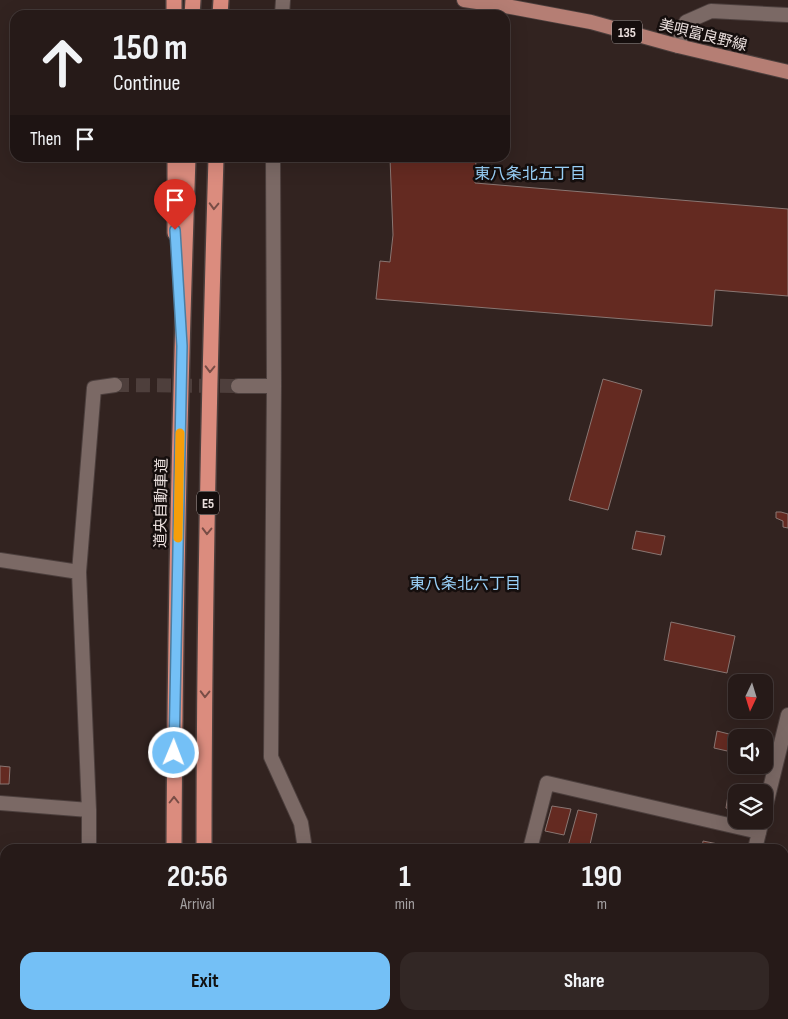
<!DOCTYPE html>
<meta charset="utf-8">
<style>
:root{--surface:#261a18;--page:#322725;--text:#f1f3f6;--muted:#a4a1a2;--line:#423837;--accent:#74c0f6}
body{margin:0;font-family:"Sofia Sans Condensed","Noto Sans JP",sans-serif;background:var(--page);color:var(--text);height:100vh;display:flex;flex-direction:column;font-size:19px;white-space:nowrap}
*{box-sizing:border-box;margin:0}
p{font-size:16px;color:var(--muted)}
.icon{flex:none;width:28px;height:28px;fill:none;stroke:currentColor;stroke-width:2;stroke-linecap:round;stroke-linejoin:round}
.map{position:relative;flex:1;overflow:hidden}
.side{position:absolute;left:0px;top:844px;width:789px;height:176px;display:flex;flex-direction:column;background:var(--surface);border-radius:15px 15px 0 0;box-shadow:0 5px 20px #0002,0 0 0 1px var(--line)}
.side>*{flex:none}
.guide{position:absolute;left:10px;top:10px;width:500px;height:152px;border-radius:15px;box-shadow:0 5px 20px #0002,0 0 0 1px var(--line);background:#261a18;color:var(--text);overflow:hidden}
.needle{width:32px;rotate:184deg}
.buttons{position:absolute;left:728px;top:674px;display:grid;gap:10px}
.buttons a{display:grid;place-items:center;width:45px;height:45px;border-radius:10px;background:var(--surface);box-shadow:0 5px 20px #0002,0 0 0 1px var(--line);font-size:25px}
.pin{position:absolute;display:grid;place-items:center;width:42px;height:42px;color:#fff;margin:-51px -21px;border-radius:50% 50% 50% 0;rotate:-45deg;box-shadow:0 0 5px #0007}
.pin .icon{rotate:45deg}
.me{position:absolute;width:55px;margin:-28px;rotate:1deg;stroke-linejoin:round;filter:drop-shadow(0 0 4px #0008)}
.turn{display:flex;align-items:center;gap:18px;height:105px;padding:0 20px;font-size:22px}
.turn .icon{width:65px;height:65px;stroke-width:2.5}
.turn b{display:block;font-size:35px;line-height:42px}
.then{display:flex;align-items:center;height:48px;padding:0 20px;background:#0003;gap:10px;font-size:19px}
.eta{display:flex;justify-content:space-evenly;align-items:center;height:85px;text-align:center}
.eta b{font-size:30px;font-weight:700;line-height:35px}
.primary-button{display:flex;gap:10px;margin-top:auto;padding:10px 20px}
.primary-button a{flex:1;height:58px;border-radius:15px;background:var(--accent);color:#111;font-size:20px;font-weight:700;line-height:58px;text-align:center}
.primary-button a+a{background:var(--page);color:var(--text)}
.map>svg:first-child{display:block}
.building{fill:#642a21;stroke:#897672}
.lines{fill:none;stroke-linecap:round;stroke-linejoin:round}
.minor-tunnel{stroke:#4e3f3c;stroke-width:14;stroke-dasharray:14 7;stroke-linecap:butt}
.minor-casing{stroke:#4c3f3d;stroke-width:16}
.tertiary-casing{stroke:#4c3f3d;stroke-width:16}
.primary-casing{stroke:#4c3f3d;stroke-width:16}
.motorway-casing{stroke:#4c3f3d;stroke-width:18}
.minor{stroke:#7b6965;stroke-width:14}
.tertiary{stroke:#7b6965;stroke-width:14}
.primary{stroke:#b57e74;stroke-width:14}
.motorway{stroke:#db8c7e;stroke-width:15}
.oneway{stroke:#784d46}
.route-casing{stroke:#4b7da0;stroke-width:12}
.route{stroke:#74c0f6;stroke-width:9}
.slow{stroke:#f59e0b;stroke-width:9}
.labels{text-anchor:middle;stroke-width:5;stroke-linejoin:round;paint-order:stroke}
.shield{fill:#150e0d;stroke:#aaa09f;stroke-width:1}
.shield-label{font-size:14px;font-weight:bold;fill:#eadfdd}
.street-label{font-size:15px;fill:#eadfdd;stroke:#150e0d}
.neighbourhood-label{font-size:16px;fill:#98cff7;stroke:#150e0d}
</style>
<div class="map">
<svg width="788" height="1019" viewBox="0 0 788 1019">
<rect width="100%" height="100%" fill="#322320"/>
<path class="building" d="M390,158H451L476,160L475,183L788,209V296L715,290L712,326L376,299L380,261L390,262L393,235Z
M603,379L642,390L608,510L569,500Z
M776,512H781L788,514V528L783,527V521L776,518Z
M636,531L665,536L661,555L632,549Z
M671,622L735,636L727,673L664,660Z
M717,731L745,738H736V753L714,748Z
M0,766L10,767L9,784H0Z
M729,789L744,792H736V813L729,812V809L726,808Z
M552,806L571,809L564,835L545,831Z
M578,810L597,814L589,849H578L568,846Z
M703,841L728,846V849H702Z
M784,911L788,912V935L784,934Z
M0,917L5,919V941L2,949L0,948Z
M784,991H788V997L785,1008H784Z
M502,1015H527L526,1019H502Z"/>
<g class="lines">
<path class="minor-tunnel" d="M115,385L238,386"/>
<g class="minor-casing">
<path id="minor" d="M282,15L283,0
M678,46L686,22L711,11L788,15
M273,158L274,386L271,757L301,823L305,849
M238,386H274
M0,560L79,572
M0,803L89,810
M89,849V810L79,572L94,388L115,385
M530,849L547,783L759,832
M0,902L2,903
M113,1015L114,1019
M410,1015L420,1019
M284,1019L286,1015
M366,1019L367,1015"/>
</g>
<g class="tertiary-casing">
<path id="tertiary" d="M764,813L788,715
M755,849L762,820
M0,1001L5,1003
M41,1015L53,1019
M714,1019L715,1015"/>
</g>
<g class="primary-casing">
<path id="primary" d="M464,0L511,7L591,22L678,46L788,72"/>
</g>
<g class="motorway-casing">
<path id="motorway" d="M174,0V15
M192,15L193,0
M220,15L221,0
M175,158V233
M174,849C175,618 180,388 188,158
M204,849C204,618 209,388 216,158
M174,1015V1019
M204,1015V1019"/>
</g>
<use href="#minor" class="minor"/>
<use href="#tertiary" class="tertiary"/>
<use href="#primary" class="primary"/>
<use href="#motorway" class="motorway"/>
</g>
<defs><path id="oneway-chevron" d="M-2-3.5L2.5 0L-2 3.5" fill="none" stroke-width="1.6" stroke-linecap="round" stroke-linejoin="round" transform="scale(1.25)"/></defs>
<g class="oneway">
<use href="#oneway-chevron" transform="translate(214 206) rotate(92)"/>
<use href="#oneway-chevron" transform="translate(210 369) rotate(91)"/>
<use href="#oneway-chevron" transform="translate(207 531) rotate(91)"/>
<use href="#oneway-chevron" transform="translate(205 694) rotate(91)"/>
<use href="#oneway-chevron" transform="translate(174 800) rotate(-90)"/>
</g>
<g class="lines">
<g class="route-casing">
<path id="route" d="M174,753L182,346L175,230"/>
</g>
<use href="#route" class="route"/>
<path class="slow" d="M178,538L180,433"/>
</g>
<g class="labels">
<g class="shield">
<rect x="612" y="20.5" width="30" height="23" rx="4"/>
<rect x="197" y="491.5" width="22" height="23" rx="4"/>
</g>
<g class="shield-label">
<text x="627" y="37">135</text>
<text x="208" y="508">E5</text>
</g>
<g class="street-label">
<text transform="translate(703 35) rotate(14)" y="5">美唄富良野線</text>
<text transform="translate(161 503) rotate(-89)" y="5">道央自動車道</text>
</g>
<g class="neighbourhood-label">
<text x="530" y="179">東八条北五丁目</text>
<text x="465" y="589">東八条北六丁目</text>
</g>
</g>
</svg>
<div class="buttons">
<a><svg class="needle" viewBox="-14 -14 28 28"><path d="M0-13l5 13h-10z" fill="#e53935"/><path d="M0 13l5-13h-10z" fill="#a4a1a2"/></svg></a>
<a><svg class="icon" aria-label="sound" viewBox="0 0 24 24"><path d="M4 9h4l5-4v14l-5-4H4zM17 9q2 3 0 6"/></svg></a>
<a><svg class="icon" aria-label="layers" viewBox="0 0 24 24"><path d="M12 4l9 5-9 5-9-5zM3 14l9 5 9-5"/></svg></a>
</div>
<div class="pin" style="left:175px;top:230px;background:#d93025"><svg class="icon" aria-label="arrive" viewBox="0 0 24 24"><path d="M6 21V4h12l-3 4 3 4H6"/></svg></div>
<svg class="me" style="left:174px;top:753px" viewBox="-20 -20 40 40"><circle r="17" fill="#74c0f6" stroke="#fff" stroke-width="3"/><path d="M0-11L8 9 0 5-8 9z" fill="#fff"/></svg>
<div class="guide">
<div class="turn"><svg class="icon" aria-label="ahead" viewBox="0 0 24 24"><path d="M12 20V5M6 11l6-6 6 6"/></svg><div><b>150 m</b>Continue</div></div>
<div class="then">Then<svg class="icon" aria-label="arrive" viewBox="0 0 24 24"><path d="M6 21V4h12l-3 4 3 4H6"/></svg></div>
</div>
<section class="side">
<div class="eta">
<div><b>20:56</b><p>Arrival</p></div>
<div><b>1</b><p>min</p></div>
<div><b>190</b><p>m</p></div>
</div>
<div class="primary-button"><a>Exit</a><a>Share</a></div>
</section>
</div>
